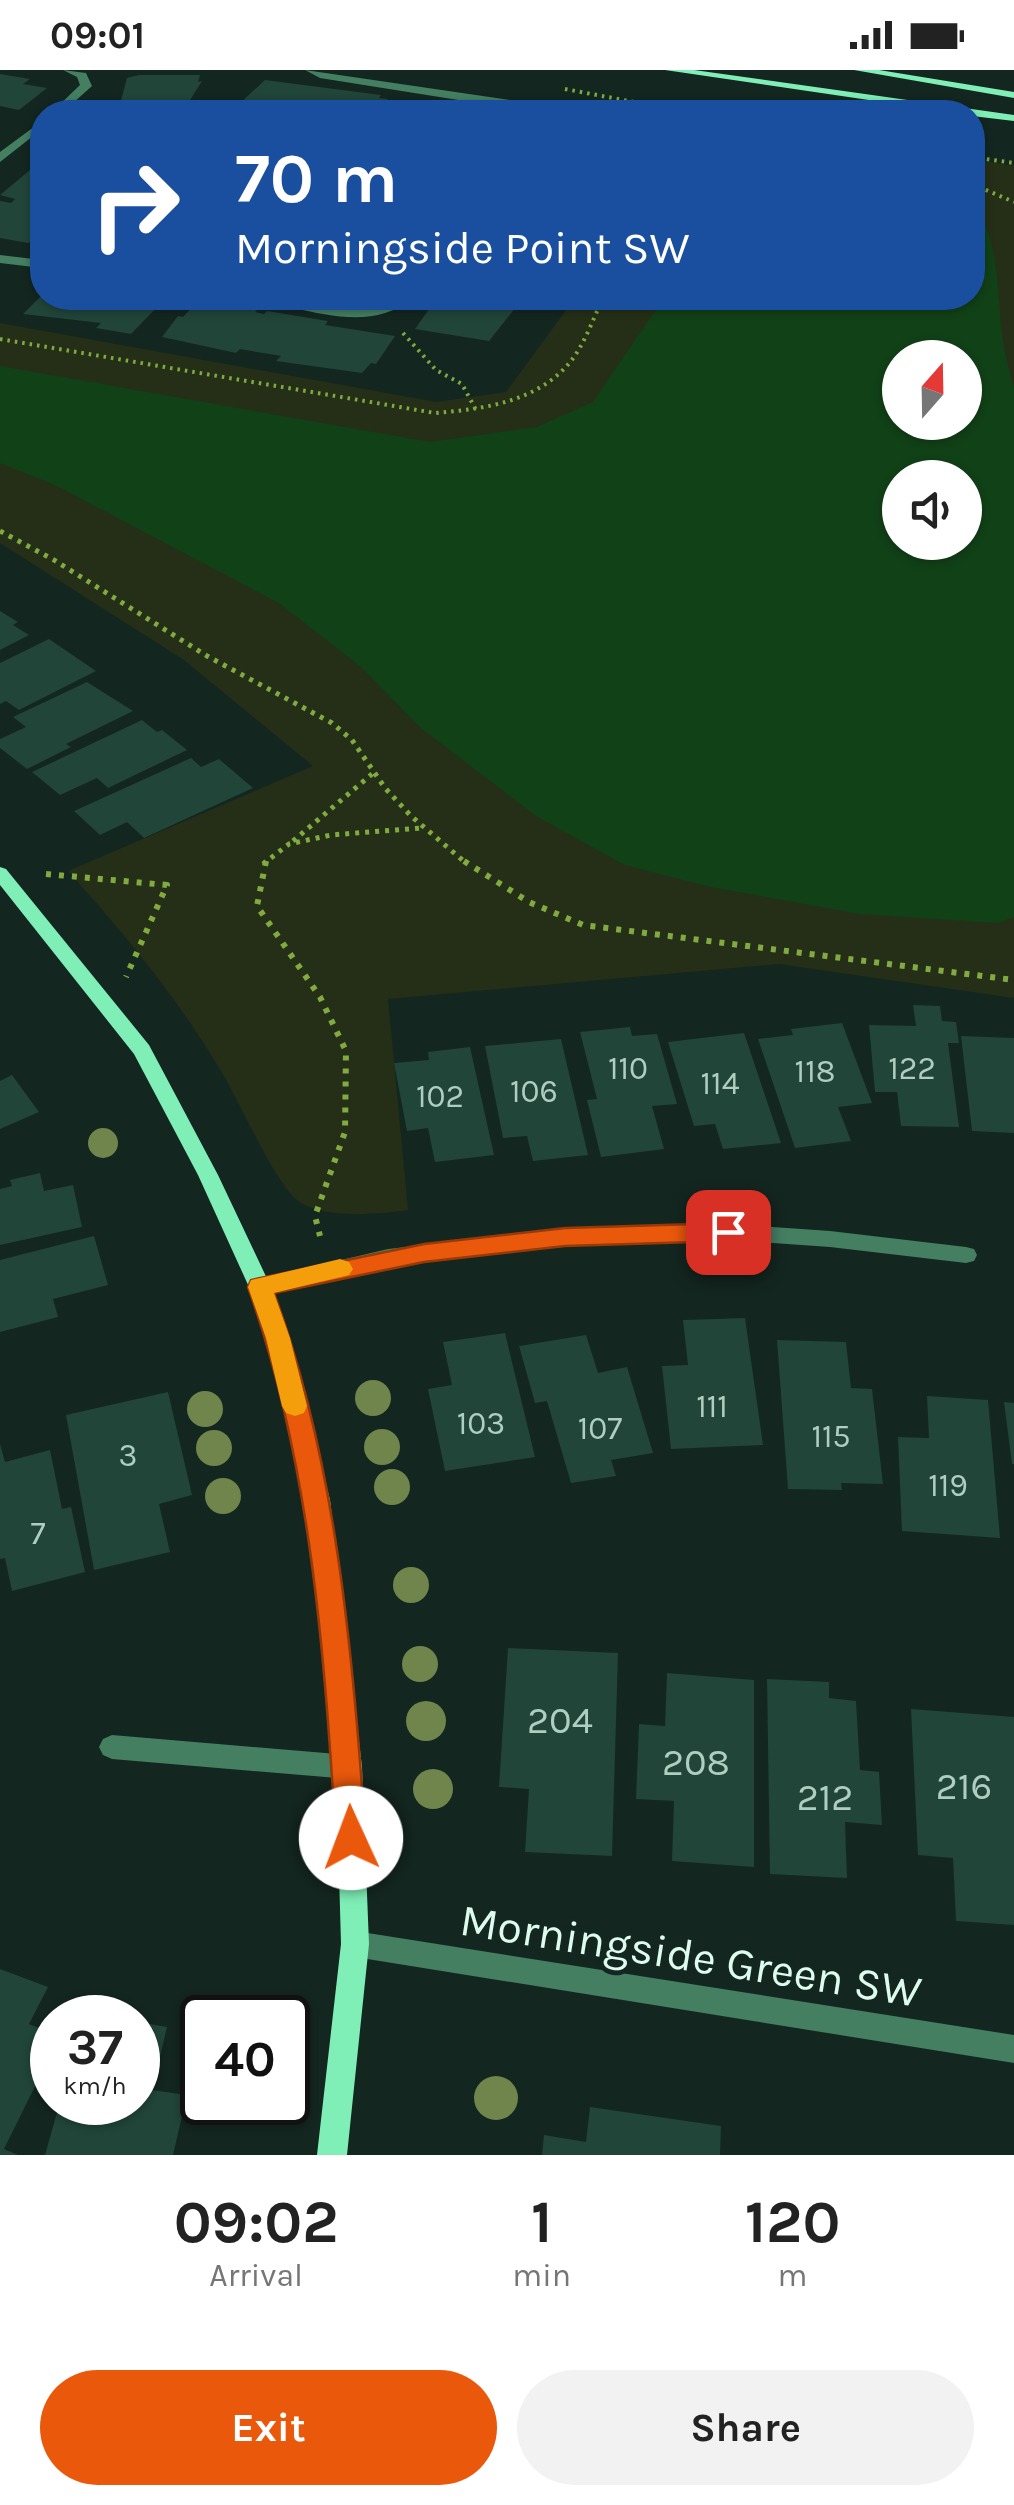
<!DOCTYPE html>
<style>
:root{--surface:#fff;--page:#f2f2f2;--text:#222;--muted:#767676;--accent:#ea580c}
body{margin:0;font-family:Karla,sans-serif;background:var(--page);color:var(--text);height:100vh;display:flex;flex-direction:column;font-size:38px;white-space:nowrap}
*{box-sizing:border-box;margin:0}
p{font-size:32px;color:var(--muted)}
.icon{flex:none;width:55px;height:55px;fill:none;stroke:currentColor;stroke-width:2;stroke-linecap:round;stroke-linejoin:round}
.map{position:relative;height:2085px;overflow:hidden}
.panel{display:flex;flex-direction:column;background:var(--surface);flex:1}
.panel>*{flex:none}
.hud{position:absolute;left:30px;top:30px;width:955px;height:210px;border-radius:40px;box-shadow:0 2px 8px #0004;background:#1a4fa0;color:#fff;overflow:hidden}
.needle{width:65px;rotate:20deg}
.fabs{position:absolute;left:882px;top:270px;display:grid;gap:20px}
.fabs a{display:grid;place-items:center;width:100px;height:100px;border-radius:50%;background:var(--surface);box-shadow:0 2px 8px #0004;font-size:50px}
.speed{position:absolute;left:30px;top:1925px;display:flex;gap:20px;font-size:50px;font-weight:700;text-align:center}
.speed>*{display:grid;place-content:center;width:130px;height:130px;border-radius:50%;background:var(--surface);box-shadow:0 2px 8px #0004;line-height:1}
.speed small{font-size:25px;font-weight:400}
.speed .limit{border:5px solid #111;border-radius:15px;background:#fff;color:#111}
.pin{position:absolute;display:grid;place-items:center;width:85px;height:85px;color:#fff;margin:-42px;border-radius:20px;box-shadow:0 5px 15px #0006}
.me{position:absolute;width:110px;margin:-55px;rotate:358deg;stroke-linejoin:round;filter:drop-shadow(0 0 8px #0008)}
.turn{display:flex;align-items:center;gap:35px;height:210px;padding:0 40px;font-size:45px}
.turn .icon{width:130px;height:130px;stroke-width:2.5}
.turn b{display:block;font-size:70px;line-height:85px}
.eta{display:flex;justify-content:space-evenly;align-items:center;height:170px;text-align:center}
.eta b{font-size:60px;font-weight:700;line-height:70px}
.primary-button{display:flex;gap:20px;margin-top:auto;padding:20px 40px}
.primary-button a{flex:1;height:115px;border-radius:60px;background:var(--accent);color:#fff;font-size:40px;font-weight:700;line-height:115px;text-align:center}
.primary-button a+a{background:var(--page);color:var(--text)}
.status{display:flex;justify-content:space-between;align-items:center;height:70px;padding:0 50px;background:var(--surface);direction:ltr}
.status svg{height:28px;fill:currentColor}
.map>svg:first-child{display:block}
.green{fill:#252f17;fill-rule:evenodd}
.water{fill:#114117;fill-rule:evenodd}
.building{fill:#214539}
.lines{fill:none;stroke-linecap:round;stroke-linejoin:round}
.path-far2{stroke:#7fab40;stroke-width:4;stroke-dasharray:2.5 5;stroke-linecap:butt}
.path-far1{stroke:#7fab40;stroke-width:5;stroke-dasharray:4 6;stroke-linecap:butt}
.path{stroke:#7fab40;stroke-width:6;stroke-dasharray:5 8;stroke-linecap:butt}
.street{fill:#447f62;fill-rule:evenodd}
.secondary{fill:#7fefb7;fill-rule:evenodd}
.tree{fill:#70854c}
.route{fill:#ea580c;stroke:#983908;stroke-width:2.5}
.slow{fill:#f59e0b}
.labels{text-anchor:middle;stroke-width:10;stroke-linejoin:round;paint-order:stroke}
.number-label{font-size:32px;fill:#aecec1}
.near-number-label{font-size:38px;fill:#aecec1}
.near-street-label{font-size:45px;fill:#ddfbee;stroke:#13261f}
</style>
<div class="status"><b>09:01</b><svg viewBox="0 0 49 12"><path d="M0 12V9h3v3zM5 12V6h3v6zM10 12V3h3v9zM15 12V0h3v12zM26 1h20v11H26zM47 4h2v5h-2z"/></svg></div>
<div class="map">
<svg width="1014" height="2085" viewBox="0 0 1014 2085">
<rect width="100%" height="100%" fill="#13261f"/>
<path class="green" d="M973,89L1014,96V928L779,894L388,929L408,1140C380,1144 319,1150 296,1129C270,1105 239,1029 218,996C175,925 123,862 68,801L313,696L184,590L0,473V253L436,332L506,322L575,228H972ZM900,288H965V352H900ZM900,408H965V472H900Z"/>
<path class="water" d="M973,132C1001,170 996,226 1003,271C1005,287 1010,303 1014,318V847L998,853L860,844L711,817L625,795L536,746L421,658L361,597L279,533L57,416L0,393V296L430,372L537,357L593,332L664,228H972ZM900,288H965V352H900ZM900,408H965V472H900Z"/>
<path class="building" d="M0,4L30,9L23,14L47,18L19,40L0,36Z
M139,5H200L198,12L202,11L187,35L120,34L127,8Z
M265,10L381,25L379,28L388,29L376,42H272L237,36Z
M397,31H413L470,38L466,42H387Z
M30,100H42V165L28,173L0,168V131L11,133L15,129L0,125Z
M42,225V228H166L131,264L96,258L101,253L23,244Z
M437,228H523L489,271L415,259Z
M199,230L258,239L255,242L264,244L267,241L328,251L325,255L395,266L376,294L371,293L362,303L276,291L281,286L240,279L236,283L162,267L178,246L183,247Z
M0,541L18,552L13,555L29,565L0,580Z
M49,569L96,601L19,640L6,631L0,634V593Z
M87,612L133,641L66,674L71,677L27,699L0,678V669L26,657L13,647Z
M142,650L157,662L162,660L187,680L108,718L97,708L60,725L32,702Z
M191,688L201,697L219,689L253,718L144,768L127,752L100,765L74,741Z
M913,935L940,936L942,951L956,952L959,973H948L959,1057L901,1056L897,1022H875L869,955L916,956Z
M842,953L872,1033L838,1037L851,1071L795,1078L758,969L793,965L791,959Z
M630,957L632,966L657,964L677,1034L652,1036L664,1079L601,1087L587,1030L597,1029L580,962Z
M744,963L781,1073L723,1079L715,1054L694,1056L668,972Z
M961,966L1014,968V1063L972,1061Z
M561,969L588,1085L533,1091L527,1066L503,1068L485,976Z
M470,977L494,1085L435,1092L428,1058L407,1061L394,993L429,990L428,982Z
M12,1005L39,1042L0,1059V1011Z
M40,1103L44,1121L73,1115L82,1157L0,1175V1119L12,1116L10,1110Z
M94,1166L108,1215L53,1229L58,1247L0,1262V1190Z
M745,1248L763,1375L671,1379L662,1296L688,1295L683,1250Z
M505,1263L535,1387L445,1401L428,1319L452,1315L443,1272Z
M586,1265L598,1303L627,1297L653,1383L611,1390L616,1406L571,1413L547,1331L535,1333L519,1276Z
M777,1270L846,1272L851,1318L872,1319L883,1414L841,1413L842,1420L788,1419Z
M168,1322L192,1425L159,1434L170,1482L94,1500L66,1345Z
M927,1326L988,1330L1000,1468L902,1461L898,1367L929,1368Z
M1004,1332L1014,1333V1394H1012Z
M0,1374L5,1392L50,1380L62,1439L71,1437L85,1502L12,1521L5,1488L0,1489Z
M508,1578L618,1583L612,1786L525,1782L529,1719L499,1717Z
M667,1603L754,1610V1797L672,1791L674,1731L636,1729L639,1654L665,1656Z
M767,1609L829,1612V1628L856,1631L860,1700L879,1702L882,1755L845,1752L847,1808L770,1804Z
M911,1639L1014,1647V1855L956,1851L953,1788L918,1785Z
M0,1899L48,1917L29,1954L52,1963V1982L4,2079L18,2085H0Z
M138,1952L167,1957L152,2020L187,2025L173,2085H45L60,2032H138Z
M590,2037L721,2056L720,2085H542L544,2065L586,2072Z"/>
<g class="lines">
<path class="path-far2" d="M565,19L687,42
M972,87L1014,93
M972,114L1014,132
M403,263L436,300L462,314L476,340
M0,269L435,343C484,339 538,332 571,291C585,273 593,249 603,228"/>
<path class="path-far1" d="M0,461L54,490L207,586L332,653L352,670L385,718L411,746L467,794
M293,771L372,704
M263,794L289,774L331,765L421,758"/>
<path class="path" d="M266,791L257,836L320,927L346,981L345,1062L315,1146L320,1166
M464,791L529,832L583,855L1014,910
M46,804L167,815L126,907"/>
<path class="street" d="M63,0L86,3L92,16L63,42H52L80,15L77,7Z
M305,0L516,31L550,42H533L320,8Z
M42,51V59L0,92V82Z
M0,185L42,190V198L0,193Z
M256,228C290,226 323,240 358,240C378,239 393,227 411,228C380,257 333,247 294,238C281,236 266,234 256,228Z
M728,1154L830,1161L966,1177L974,1179L977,1185L974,1191L966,1193L830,1177L728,1170L565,1175L388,1195L260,1225L252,1223L249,1217L252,1211L260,1209L388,1179L565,1159Z
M112,1665L349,1685L358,1689L362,1697L358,1705L349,1709L112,1689L103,1685L99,1677L103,1669Z
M355,1861L1014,1965V1993L355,1887L345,1883L341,1874L345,1865Z"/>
<path class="secondary" d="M665,0H694L1014,45V51L972,46V42H950Z
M854,0H879L1014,22V28Z
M0,797L6,799L149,975L218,1105L271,1217L289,1267L330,1430L362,1697L369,1874L347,2085H317L341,1874L336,1697L306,1430L267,1267L249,1217L198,1105L134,984L0,815Z"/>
</g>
<g class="tree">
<circle cx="103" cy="1073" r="15"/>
<circle cx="373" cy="1328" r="18"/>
<circle cx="205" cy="1339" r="18"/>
<circle cx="382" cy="1377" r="18"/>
<circle cx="214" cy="1378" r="18"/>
<circle cx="392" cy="1417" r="18"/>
<circle cx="223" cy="1426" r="18"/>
<circle cx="411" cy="1515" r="18"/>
<circle cx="420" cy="1594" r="18"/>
<circle cx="426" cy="1651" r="20"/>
<circle cx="433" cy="1719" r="20"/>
<circle cx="496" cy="2028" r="22"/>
</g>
<path class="route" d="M728,1153L740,1162L728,1171L565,1176L424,1192L274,1223C338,1398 352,1584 366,1768L362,1778L351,1782L341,1778L336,1768C324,1581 311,1394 248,1217L251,1210L424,1174L565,1158Z"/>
<path class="slow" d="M340,1189L349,1192L353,1199L349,1205L274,1223L290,1268L307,1336L304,1343L295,1346L286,1343L282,1336L266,1268L248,1217L251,1210L260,1208Z"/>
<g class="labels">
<g class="number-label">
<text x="628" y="1009">110</text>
<text x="912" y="1009">122</text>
<text x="815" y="1012">118</text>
<text x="720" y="1024">114</text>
<text x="534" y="1032">106</text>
<text x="440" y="1037">102</text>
<text x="712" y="1347">111</text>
<text x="481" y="1364">103</text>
<text x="600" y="1369">107</text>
<text x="831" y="1377">115</text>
<text x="128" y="1396">3</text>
<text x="948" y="1426">119</text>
<text x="38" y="1474">7</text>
</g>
<g class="near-number-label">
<text x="560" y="1663">204</text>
<text x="696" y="1705">208</text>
<text x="964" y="1729">216</text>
<text x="825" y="1740">212</text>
</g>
<g class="near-street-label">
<text transform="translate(691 1885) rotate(9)" y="16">Morningside Green SW</text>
</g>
</g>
</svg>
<div class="fabs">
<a><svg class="needle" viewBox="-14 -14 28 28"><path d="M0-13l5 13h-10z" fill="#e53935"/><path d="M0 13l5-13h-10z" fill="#767676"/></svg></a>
<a><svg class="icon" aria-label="sound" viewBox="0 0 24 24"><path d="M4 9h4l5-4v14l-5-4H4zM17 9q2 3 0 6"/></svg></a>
</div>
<div class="speed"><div>37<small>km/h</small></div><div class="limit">40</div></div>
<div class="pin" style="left:728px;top:1162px;background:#d93025"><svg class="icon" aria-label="arrive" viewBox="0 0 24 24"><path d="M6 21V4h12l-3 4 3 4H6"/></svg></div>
<svg class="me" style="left:351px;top:1768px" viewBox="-20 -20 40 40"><circle r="19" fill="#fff"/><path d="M0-13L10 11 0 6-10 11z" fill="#ea580c"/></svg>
<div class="hud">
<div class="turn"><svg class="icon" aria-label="right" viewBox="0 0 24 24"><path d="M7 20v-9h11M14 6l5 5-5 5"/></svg><div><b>70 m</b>Morningside Point SW</div></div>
</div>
</div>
<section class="panel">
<div class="eta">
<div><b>09:02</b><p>Arrival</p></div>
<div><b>1</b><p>min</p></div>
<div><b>120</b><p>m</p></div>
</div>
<div class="primary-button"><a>Exit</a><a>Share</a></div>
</section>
